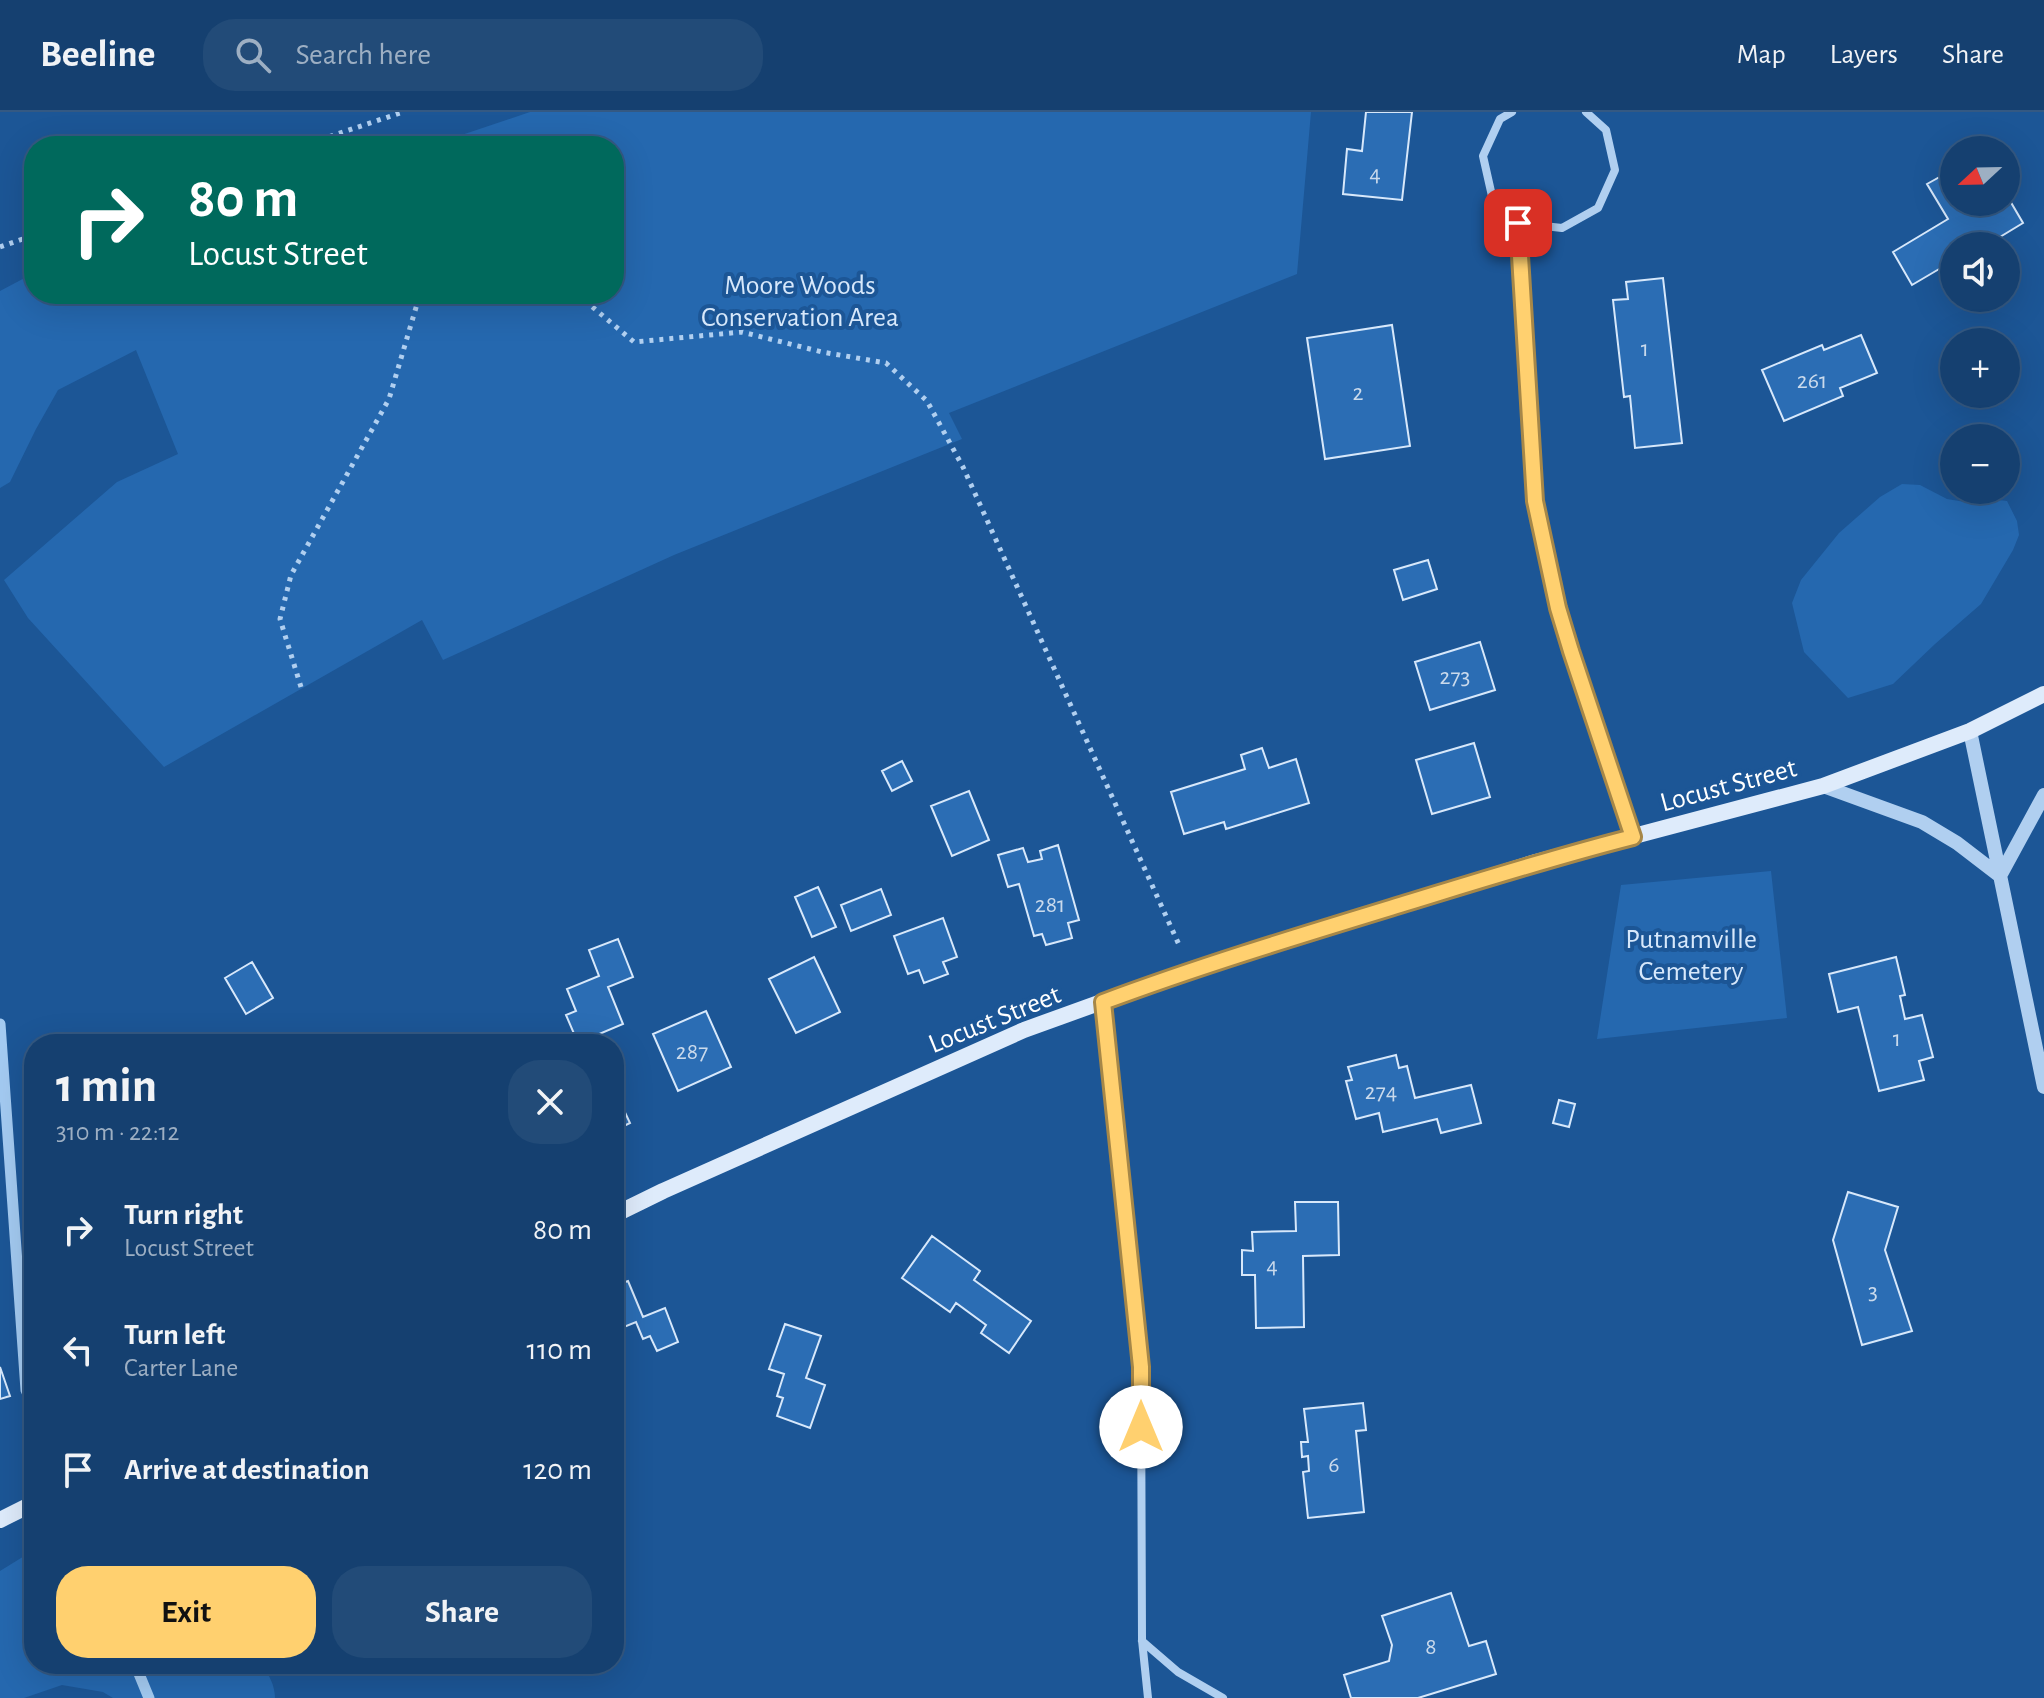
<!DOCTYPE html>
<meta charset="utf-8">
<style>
:root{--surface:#154070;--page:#224b78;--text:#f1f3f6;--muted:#9dafc3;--line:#345983;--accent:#ffd06f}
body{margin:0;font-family:"Alegreya Sans",sans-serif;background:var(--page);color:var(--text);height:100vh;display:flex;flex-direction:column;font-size:30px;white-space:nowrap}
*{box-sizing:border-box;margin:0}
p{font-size:26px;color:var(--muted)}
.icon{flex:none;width:44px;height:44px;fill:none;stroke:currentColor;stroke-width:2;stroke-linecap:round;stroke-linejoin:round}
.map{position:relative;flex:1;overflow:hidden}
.details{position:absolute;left:24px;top:922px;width:600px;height:640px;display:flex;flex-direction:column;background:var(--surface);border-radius:32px;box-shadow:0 8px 32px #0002,0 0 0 2px var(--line)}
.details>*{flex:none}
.banner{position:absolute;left:24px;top:24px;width:600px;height:168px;border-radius:32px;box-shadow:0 8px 32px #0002,0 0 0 2px var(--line);background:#00695c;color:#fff;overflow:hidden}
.needle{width:52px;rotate:248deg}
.tools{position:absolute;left:1940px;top:24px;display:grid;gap:16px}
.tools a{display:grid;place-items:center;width:80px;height:80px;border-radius:50%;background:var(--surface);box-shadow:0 8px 32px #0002,0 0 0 2px var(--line);font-size:40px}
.pin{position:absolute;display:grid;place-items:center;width:68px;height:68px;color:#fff;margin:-34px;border-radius:16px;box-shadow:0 4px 12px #0006}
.me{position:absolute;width:88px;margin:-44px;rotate:0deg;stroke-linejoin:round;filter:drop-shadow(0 0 6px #0008)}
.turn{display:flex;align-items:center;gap:28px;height:168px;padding:0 32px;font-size:36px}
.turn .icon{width:104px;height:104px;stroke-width:2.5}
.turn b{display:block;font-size:56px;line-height:68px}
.round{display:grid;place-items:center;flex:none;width:84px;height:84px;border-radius:32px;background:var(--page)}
.summary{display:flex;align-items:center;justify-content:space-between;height:136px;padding:0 32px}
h1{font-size:48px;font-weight:700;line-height:60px}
.cta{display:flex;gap:16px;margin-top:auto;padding:16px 32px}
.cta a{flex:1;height:92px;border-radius:32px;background:var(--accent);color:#111;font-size:32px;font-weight:700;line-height:92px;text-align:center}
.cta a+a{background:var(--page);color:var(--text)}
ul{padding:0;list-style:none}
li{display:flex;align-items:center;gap:24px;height:120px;padding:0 32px}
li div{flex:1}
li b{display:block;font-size:30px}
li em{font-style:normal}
header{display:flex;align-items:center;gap:48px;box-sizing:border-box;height:112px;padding:0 40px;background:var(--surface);border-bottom:2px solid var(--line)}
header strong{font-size:38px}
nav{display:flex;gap:44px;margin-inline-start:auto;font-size:28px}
.search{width:560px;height:72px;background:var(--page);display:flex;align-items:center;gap:20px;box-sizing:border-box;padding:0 28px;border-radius:32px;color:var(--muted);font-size:30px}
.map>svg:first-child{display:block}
.green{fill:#2568af}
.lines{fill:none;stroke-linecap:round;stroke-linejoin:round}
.stream{stroke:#a3caf1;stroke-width:11}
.building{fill:#2b6db4;stroke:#d7e8fb;stroke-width:2}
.path{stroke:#b0cff0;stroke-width:5;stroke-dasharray:4 6;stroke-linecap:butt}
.minor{stroke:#b0cff0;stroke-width:8}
.tertiary{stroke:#b0cff0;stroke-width:14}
.secondary{stroke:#deebfb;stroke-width:16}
.route-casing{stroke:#a68748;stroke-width:20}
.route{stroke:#ffd06f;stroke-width:14}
.labels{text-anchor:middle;stroke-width:8;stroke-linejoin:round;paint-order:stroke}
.number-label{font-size:24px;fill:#cadaec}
.park-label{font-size:28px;fill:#d7e8fb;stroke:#1c5696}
.street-label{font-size:28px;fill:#fff;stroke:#1c5696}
</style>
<header>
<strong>Beeline</strong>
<div class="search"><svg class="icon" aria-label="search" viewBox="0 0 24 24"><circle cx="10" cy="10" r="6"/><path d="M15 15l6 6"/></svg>Search here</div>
<nav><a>Map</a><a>Layers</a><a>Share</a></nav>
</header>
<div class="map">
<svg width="2044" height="1586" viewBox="0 0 2044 1586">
<rect width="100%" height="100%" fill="#1c5696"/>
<path class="green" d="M530,0H1311L1297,162L949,301L962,327L674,443L443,548L422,508L164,655L28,506L4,468L117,370L178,342L136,238L58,278L36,317L10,370L0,376V179L34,161V182H614V34H429Z
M1902,372L1920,373L1947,387L1965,390L1989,387L2007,389L2017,409L2019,423L2013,438L1981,492L1935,532L1893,572L1848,586L1804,540L1792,491L1801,468L1839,421L1880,385Z
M1771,759L1787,906L1597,927L1621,773Z
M34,1438V1552H260C269,1561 275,1574 275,1586H113L103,1580L62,1573L24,1586H0V1459Z"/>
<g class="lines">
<path class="stream" d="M0,912L26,1278L34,1296
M135,1552L149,1586"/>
</g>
<path class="building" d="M1366,0H1412L1402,88L1343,82L1347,37L1362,39Z
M1954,57V90H2006V82L2023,111L1985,134H1954V155L1951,150L1912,173L1893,140L1948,107L1927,72Z
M1663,166L1682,331L1635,336L1630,284L1624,285L1613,188L1628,187L1626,170Z
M1392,213L1410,334L1325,347L1307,226Z
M1861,223L1877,261L1840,276L1843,284L1784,309L1762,258L1822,233L1824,238Z
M1428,448L1437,477L1403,488L1394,458Z
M1480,530L1495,578L1430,598L1415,550Z
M1474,631L1490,685L1432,702L1416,648Z
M1262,636L1269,656L1296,647L1309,691L1226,717L1224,710L1184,722L1171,680L1245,657L1241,643Z
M902,649L912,669L892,679L882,659Z
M969,679L989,728L952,744L931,694Z
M1058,733L1079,808L1068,811L1072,826L1046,833L1042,822L1034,824L1019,772L1008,775L998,743L1023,736L1028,750L1042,747L1040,739Z
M818,775L836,815L812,825L795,785Z
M881,777L891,803L851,819L841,793Z
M943,806L957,845L943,850L948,862L924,871L919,858L908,862L894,824Z
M618,827L633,865L608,875L623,912L578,931L566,903L576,899L567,877L599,864L589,838Z
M814,845L840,900L796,921L769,867Z
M1896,845L1905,883L1900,884L1905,907L1922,903L1933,945L1919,949L1924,968L1879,979L1858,895L1838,900L1829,862Z
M252,850L273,886L246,902L225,866Z
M706,899L731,955L678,979L653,922Z
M1396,943L1399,956L1407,954L1415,986L1471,973L1481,1011L1441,1021L1437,1007L1383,1020L1379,1001L1356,1007L1346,969L1352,968L1348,955Z
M614,977L630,1011L614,1019Z
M1559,988L1575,992L1569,1015L1553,1011Z
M1848,1080L1898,1095L1885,1138L1912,1219L1862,1233L1833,1128Z
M1295,1090H1338L1339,1143L1303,1144L1304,1215L1256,1216L1255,1163H1242V1138L1253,1139L1252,1120L1296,1119Z
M932,1124L980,1159L974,1168L1031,1209L1009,1241L981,1221L986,1213L956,1191L950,1200L902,1166Z
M628,1169L643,1205L665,1196L678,1230L657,1239L650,1224L643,1227L636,1210L614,1219V1174Z
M785,1212L821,1224L806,1266L825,1273L810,1316L777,1304L783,1286L777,1284L784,1262L769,1257Z
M0,1255L10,1284L0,1287Z
M1363,1291L1366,1318L1356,1319L1364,1400L1308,1406L1303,1360L1309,1359L1308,1344L1302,1345L1301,1330H1308L1304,1297Z
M1451,1481L1469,1534L1486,1529L1496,1562L1418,1586H1351L1344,1563L1389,1549L1392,1533L1382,1504Z"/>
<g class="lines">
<path class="path" d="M321,27L334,34
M301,34L403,0
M0,135L34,123
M577,182L634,230L742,220L822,240L886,251L927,289L963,355L1180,835
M301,575L280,507L291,463L389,287L420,182"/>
<path class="minor" d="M1512,0L1500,7L1483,44L1492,84L1518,111L1562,116L1598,96L1615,58L1606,18L1586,0
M1518,111L1535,389L1558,496L1571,539L1633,725
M1103,890L1141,1255L1142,1528L1148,1586
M1142,1529L1178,1560L1223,1586"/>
<path class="tertiary" d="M1970,619L2044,975
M1823,674L1922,710L1957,731L2000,764L2044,683"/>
<path class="secondary" d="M614,1103L663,1079L1024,918L1190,858L1536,750L1823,674L1970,619L2044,582
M0,1408L34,1391"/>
</g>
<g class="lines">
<g class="route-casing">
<path id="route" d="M1141,1315V1255L1103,890C1197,855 1292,826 1387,797C1469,772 1550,746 1633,725L1571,539L1558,496L1535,389L1518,111"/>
</g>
<use href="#route" class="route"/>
</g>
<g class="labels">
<g class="number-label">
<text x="1375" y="69">4</text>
<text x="1645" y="244">1</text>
<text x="1812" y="276">261</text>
<text x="1358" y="288">2</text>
<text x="1455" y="572">273</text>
<text x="1050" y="800">281</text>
<text x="1897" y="934">1</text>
<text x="692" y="947">287</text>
<text x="1381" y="987">274</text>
<text x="1272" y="1161">4</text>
<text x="1873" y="1187">3</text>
<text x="1334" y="1360">6</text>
<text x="1431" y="1542">8</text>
</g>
<g class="park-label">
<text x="800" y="182">Moore Woods<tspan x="800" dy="32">Conservation Area</tspan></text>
<text x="1691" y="836">Putnamville<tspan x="1691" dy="32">Cemetery</tspan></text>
</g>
<g class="street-label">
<text transform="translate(1728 672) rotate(-15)" y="10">Locust Street</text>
<text transform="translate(994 906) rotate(-22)" y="10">Locust Street</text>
</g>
</g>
</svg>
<div class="tools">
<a><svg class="needle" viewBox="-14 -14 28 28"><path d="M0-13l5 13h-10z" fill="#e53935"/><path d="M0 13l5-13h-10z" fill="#9dafc3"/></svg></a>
<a><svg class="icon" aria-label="sound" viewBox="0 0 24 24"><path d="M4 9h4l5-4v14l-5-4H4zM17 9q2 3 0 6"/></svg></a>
<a>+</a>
<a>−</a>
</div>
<div class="pin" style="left:1518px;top:111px;background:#d93025"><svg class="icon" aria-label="arrive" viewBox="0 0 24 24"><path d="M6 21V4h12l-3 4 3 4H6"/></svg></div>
<svg class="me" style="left:1141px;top:1315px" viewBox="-20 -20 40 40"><circle r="19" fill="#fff"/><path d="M0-13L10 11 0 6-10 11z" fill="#ffd06f"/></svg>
<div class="banner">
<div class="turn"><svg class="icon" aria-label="right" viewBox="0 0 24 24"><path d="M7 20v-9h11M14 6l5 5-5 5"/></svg><div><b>80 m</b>Locust Street</div></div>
</div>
<section class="details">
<div class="summary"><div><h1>1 min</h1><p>310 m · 22:12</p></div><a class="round"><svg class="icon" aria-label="close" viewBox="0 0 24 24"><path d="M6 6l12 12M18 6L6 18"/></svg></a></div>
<ul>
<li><svg class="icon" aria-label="right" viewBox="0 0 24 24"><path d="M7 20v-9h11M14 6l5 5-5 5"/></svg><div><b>Turn right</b><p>Locust Street</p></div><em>80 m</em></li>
<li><svg class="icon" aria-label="left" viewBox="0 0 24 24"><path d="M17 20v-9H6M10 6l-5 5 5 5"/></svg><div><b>Turn left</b><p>Carter Lane</p></div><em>110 m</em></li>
<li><svg class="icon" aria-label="arrive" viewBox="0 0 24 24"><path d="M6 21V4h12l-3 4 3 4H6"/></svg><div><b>Arrive at destination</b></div><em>120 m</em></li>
</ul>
<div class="cta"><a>Exit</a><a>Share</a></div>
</section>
</div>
